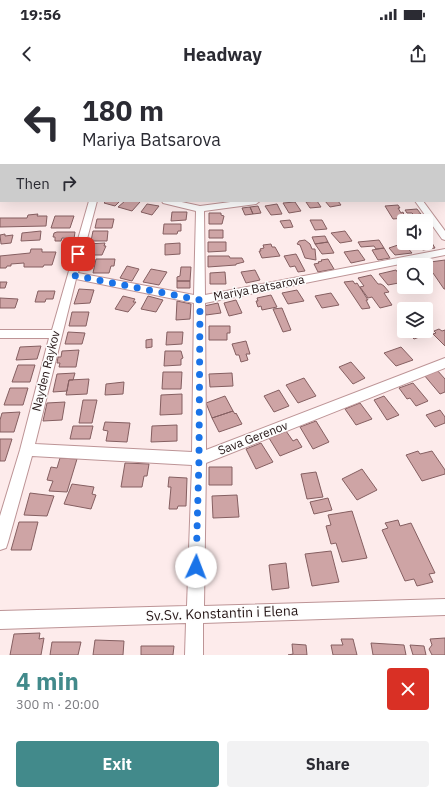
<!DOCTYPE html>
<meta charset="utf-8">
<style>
:root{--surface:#fff;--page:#f2f2f3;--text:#2b2b33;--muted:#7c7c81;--accent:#428a8b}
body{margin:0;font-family:"IBM Plex Sans",sans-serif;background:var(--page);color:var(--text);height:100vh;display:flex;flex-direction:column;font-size:15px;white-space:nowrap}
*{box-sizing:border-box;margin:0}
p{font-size:13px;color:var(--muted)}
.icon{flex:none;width:22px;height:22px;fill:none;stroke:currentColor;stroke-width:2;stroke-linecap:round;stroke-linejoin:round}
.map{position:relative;height:575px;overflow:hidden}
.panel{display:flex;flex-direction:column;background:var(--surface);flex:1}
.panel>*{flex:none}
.hud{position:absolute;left:0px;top:0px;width:445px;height:122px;box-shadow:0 4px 16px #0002;background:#fff;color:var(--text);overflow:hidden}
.fabs{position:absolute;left:397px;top:134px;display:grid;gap:8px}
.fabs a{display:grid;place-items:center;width:36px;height:36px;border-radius:4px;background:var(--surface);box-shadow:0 4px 16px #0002;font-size:20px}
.pin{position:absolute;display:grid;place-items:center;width:34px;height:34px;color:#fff;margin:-17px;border-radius:8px;box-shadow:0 2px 6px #0006}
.me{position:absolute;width:44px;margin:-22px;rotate:2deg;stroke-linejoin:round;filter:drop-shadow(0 0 3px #0008)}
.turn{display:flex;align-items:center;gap:14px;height:84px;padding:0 16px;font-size:18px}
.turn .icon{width:52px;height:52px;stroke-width:2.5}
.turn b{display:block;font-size:28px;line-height:34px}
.then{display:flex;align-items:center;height:38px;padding:0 16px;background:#0003;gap:8px;font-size:15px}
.round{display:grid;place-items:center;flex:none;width:42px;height:42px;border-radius:4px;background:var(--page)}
.overview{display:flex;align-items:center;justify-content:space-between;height:68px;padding:0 16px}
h1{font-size:24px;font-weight:700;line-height:30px;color:var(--accent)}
.button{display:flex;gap:8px;margin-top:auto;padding:8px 16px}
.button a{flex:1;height:46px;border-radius:4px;background:var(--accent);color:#fff;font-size:16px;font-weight:700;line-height:46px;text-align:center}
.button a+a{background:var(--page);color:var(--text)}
.status{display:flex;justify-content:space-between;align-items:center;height:28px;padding:0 20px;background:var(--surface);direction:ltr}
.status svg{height:11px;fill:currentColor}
header{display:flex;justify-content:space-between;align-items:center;height:52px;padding:0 16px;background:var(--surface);font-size:18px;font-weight:700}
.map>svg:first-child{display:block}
.building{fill:#cea4a5;stroke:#855f61}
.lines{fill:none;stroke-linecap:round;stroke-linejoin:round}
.minor-casing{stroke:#bd9496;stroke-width:2}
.minor{fill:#fff;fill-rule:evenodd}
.route{stroke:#1a73e8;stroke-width:7;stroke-dasharray:0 12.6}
.labels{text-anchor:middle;stroke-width:3;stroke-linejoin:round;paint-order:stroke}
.street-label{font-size:12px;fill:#261717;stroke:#fdfdfd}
.near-street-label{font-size:14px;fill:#261717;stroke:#fdfdfd}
</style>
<div class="status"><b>19:56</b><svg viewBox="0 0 49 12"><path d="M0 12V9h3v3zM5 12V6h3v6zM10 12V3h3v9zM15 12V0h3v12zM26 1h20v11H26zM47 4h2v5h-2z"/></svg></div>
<header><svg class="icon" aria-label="back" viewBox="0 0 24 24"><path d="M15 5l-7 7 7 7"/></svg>Headway<svg class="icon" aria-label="share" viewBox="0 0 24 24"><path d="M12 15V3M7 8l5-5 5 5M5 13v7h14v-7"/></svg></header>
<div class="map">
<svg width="445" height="575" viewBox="0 0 445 575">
<rect width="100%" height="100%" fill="#fdebeb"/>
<path class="building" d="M106,121H120L115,126L104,123Z
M125,121H137L140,122L132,131L118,127Z
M317,121L321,127L310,128L306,122Z
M325,121H338L341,125L330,127Z
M295,122L301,131L289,133L283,123Z
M147,124L159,126L152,135L141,132Z
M277,124L282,134L271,135L265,126Z
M398,125L400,128H398L401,133L403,132L405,138L393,139L385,126Z
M258,126L261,133L253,134L250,127Z
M250,127L253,134L245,135L242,128Z
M417,129L421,134L414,135L412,133H407L405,130Z
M172,132H187L186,140L171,141Z
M209,133H221V135L224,136L222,144H209Z
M38,134L37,136H47L46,146L0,147V138H27L28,135Z
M55,136H74L70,148H51Z
M97,139H114L112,148H95Z
M290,140L293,147L284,148L280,141Z
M310,140H322L327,149L315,150Z
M164,144H181V151H178L177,154H163Z
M209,150H223V158H209Z
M41,151L40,160L21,161L22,153Z
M93,151H108L107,161H91Z
M345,151L352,161L340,163L331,153Z
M57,152H75L74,159L62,158L61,161H55V157H53L54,153Z
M5,154V156L13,155L11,163L1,164L0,155Z
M325,156L328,162L315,164L312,157Z
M426,158H429L435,168L423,170L413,163H426Z
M305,160L310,164L312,169H315L316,180L305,178L300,165L297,164L299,161Z
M379,160L384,168L376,169L374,166L361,167L358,162Z
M208,162H226V171L208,172Z
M328,162L334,173L322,174L315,164Z
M105,163L104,166H106L102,175H87L89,167H86L87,164Z
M180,163V174L165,175V164Z
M271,164L272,167H275L280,176L262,178L259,171H261L260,169L264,168L263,165Z
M401,164L405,165L412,173L395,175L389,168Z
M384,168L390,178L378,180L372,170Z
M31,169H42V172H56L52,185H44L43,187H24V183L11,184V186H7L6,188H0V176L30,173Z
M358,170L365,180L351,183L344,172Z
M296,174L305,191L298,192L295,186L290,187L284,176Z
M208,176H229L230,178H242L244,182L236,184V185L208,187Z
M96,179H115L114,186H111L109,193H93Z
M328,179L334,189L318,192L314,184L319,183L318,182L322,181L321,180Z
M445,180V209H444L433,193H428L426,185L423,183Z
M127,186L139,189L132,201L120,198Z
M181,187H191L190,201H177V197L180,196Z
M151,189L167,192L159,205L143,202Z
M255,190L260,200L246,203L241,192Z
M396,190L404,202L388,205L379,194Z
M225,192L226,204H210V193Z
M371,195L378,204H381L384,206L389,212L384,213L392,225L380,228L372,217L368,218L360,207L364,206L358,198Z
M177,201H190V208H177Z
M353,201L355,204L357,203L368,220H366L370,228L362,229L344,202Z
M0,202H7L5,208H0Z
M79,209L94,210L90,223L74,224Z
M297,210L304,221L288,224L282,213Z
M38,211H55L53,219H46L45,222H35Z
M331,213L339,225L322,228L315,216Z
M271,215L277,227L262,230L261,226L258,227L256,221H258L257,218Z
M123,216L135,219L133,222H136L128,232L115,229Z
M148,216L163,220L156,232L141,229Z
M0,218L18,219L15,228H0Z
M236,220L242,233L229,236L224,223Z
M177,221L191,224L190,239L176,240Z
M218,223L221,233L206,235L204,226Z
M282,228L291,250L283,252L273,229Z
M72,232H89L86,246H69Z
M209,246H230V253H227V260H209Z
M439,249L442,251L445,250V266L433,254L436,253L434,251Z
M406,251H422L419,252L422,256L414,259Z
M68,252L85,253L82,264H65Z
M167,252H183L182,264L166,265Z
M152,259V267L146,268V260Z
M246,261L250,274H246L248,280L241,282L239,275H236L232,264Z
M41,266L37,279L16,280L20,267Z
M401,267L413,280L396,286L384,273Z
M79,270L76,287H59L60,283H57L58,277H61L62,271Z
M165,271H181L183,278L181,279V285L164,286Z
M351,282L365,298L353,304L339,287Z
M18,285H35L30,302H12Z
M437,290L445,299V312L440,314L424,295Z
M163,292H182L181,309H162Z
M75,293L73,300H69L67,311L53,312L57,294Z
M232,293L233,306L210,307L209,294Z
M304,298L316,316L298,323L286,305Z
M89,299L87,314L66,315L69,300Z
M124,302L123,314L105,315L106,304Z
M413,303L428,321L416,326L410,318L407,319L399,308Z
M10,308H28L23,325H4Z
M279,310L289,326L274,332L264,316Z
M182,314V334L160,335L161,315Z
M225,316L233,331L212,338L206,323Z
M384,316L399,335L387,340L374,320Z
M83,320H97L92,343H79Z
M65,322L62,340L43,341L47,323Z
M360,323L372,339L356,345L345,329Z
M440,330L445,337V343L435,347L426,335Z
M233,331L235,334L236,333L242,344L219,352L212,338Z
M20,332L14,352H0V340L2,333Z
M316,341L329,362L313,369L300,347Z
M105,342L130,343L127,362L106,361L108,351L103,350Z
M177,345V361L151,362L152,346Z
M73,346H93L90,359H70Z
M286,351L293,361L297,359L302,367L280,376L269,358Z
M0,359H12L5,381H0Z
M261,363L273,382L256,389L246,369Z
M418,371L420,374L432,371L445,390V394L422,401L406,375Z
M60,378L77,379L67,412L49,411L53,401L47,400L51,387L57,388Z
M125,383L149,384L147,396H144L142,407H121Z
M209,387H232V405H209Z
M362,389L377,410L357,420L342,399Z
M316,392L323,417L307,419L301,394Z
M169,397L187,398L186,426H178L177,429H169L171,407H168Z
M72,404L94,407L92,414L96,415L91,429L64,424Z
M30,413L54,416L47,436L24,435Z
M237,415L239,437L213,438L212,416Z
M328,418L332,430L314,434L310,422Z
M352,431L367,478L342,482L336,463L331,464L326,446L331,445L328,435Z
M398,440L400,446L411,443L435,493L429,494L433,502L417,506L414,499L405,501L382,450L388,448L385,443Z
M19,442H38L31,470H11Z
M331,471L339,502L312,506L305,474Z
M286,483L289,508L272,510L269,485Z
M40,553L39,559L44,558L41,575H10L14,554Z
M445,558V575H432L429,569L432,565L430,559Z
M341,559H353L357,575H333L331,565H343Z
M95,560L124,561L123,575H93Z
M52,562H81L78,575H50Z
M371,563L404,565L406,575H373Z
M292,564L306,565L307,575H288L293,574Z
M410,565L424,566L426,575H413Z
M141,566H174L173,575H141Z"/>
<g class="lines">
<g class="minor-casing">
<path id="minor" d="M209,0H215V1H209Z
M331,0H337V1H331Z
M395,0H401L402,1H396Z
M0,18H1V23H0Z
M444,46H445V51H444Z
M89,121H97L78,193L194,215L196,131L163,123L162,121H177L200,126L238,121H260L256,124L204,131L205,215L445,169V175L205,223L206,370L445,278V288L206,383L204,526L445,519V535L203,543V575H185L186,543L0,549V531L187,526L192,385L32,376L8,462L6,468L0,470V436L20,370L49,258H0V250H52ZM76,199L194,223L192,372L35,364Z
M415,121H423L445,151V160L442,159Z"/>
</g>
<use href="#minor" class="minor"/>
</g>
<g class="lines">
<path class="route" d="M78,174L72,195L200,220L199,379L196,487"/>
</g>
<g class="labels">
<g class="street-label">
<text transform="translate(259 208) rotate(-11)" y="4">Mariya Batsarova</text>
<text transform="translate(46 291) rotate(-76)" y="4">Nayden Raykov</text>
<text transform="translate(253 358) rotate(-21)" y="4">Sava Gerenov</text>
</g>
<g class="near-street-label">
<text transform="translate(222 533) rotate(-2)" y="5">Sv.Sv. Konstantin i Elena</text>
</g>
</g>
</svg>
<div class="fabs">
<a><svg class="icon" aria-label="sound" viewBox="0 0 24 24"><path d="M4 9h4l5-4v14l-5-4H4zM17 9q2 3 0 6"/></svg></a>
<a><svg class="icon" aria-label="search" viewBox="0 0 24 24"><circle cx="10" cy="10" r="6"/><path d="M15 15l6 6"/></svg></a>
<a><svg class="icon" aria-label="layers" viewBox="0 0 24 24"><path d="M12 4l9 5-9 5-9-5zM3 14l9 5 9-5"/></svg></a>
</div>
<div class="pin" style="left:78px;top:174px;background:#d93025"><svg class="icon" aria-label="arrive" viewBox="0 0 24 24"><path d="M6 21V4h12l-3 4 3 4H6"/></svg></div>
<svg class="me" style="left:196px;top:487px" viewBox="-20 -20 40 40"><circle r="19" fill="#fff"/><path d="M0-13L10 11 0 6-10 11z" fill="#1a73e8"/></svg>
<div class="hud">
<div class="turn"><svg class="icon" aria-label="left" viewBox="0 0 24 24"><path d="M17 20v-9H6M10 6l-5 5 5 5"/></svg><div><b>180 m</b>Mariya Batsarova</div></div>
<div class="then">Then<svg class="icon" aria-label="right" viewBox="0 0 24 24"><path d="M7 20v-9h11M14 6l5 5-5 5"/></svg></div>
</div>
</div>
<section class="panel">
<div class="overview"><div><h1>4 min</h1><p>300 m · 20:00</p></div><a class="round" style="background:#d93025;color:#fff"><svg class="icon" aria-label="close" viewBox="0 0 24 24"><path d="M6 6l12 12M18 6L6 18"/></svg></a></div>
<div class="button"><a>Exit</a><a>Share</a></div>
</section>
